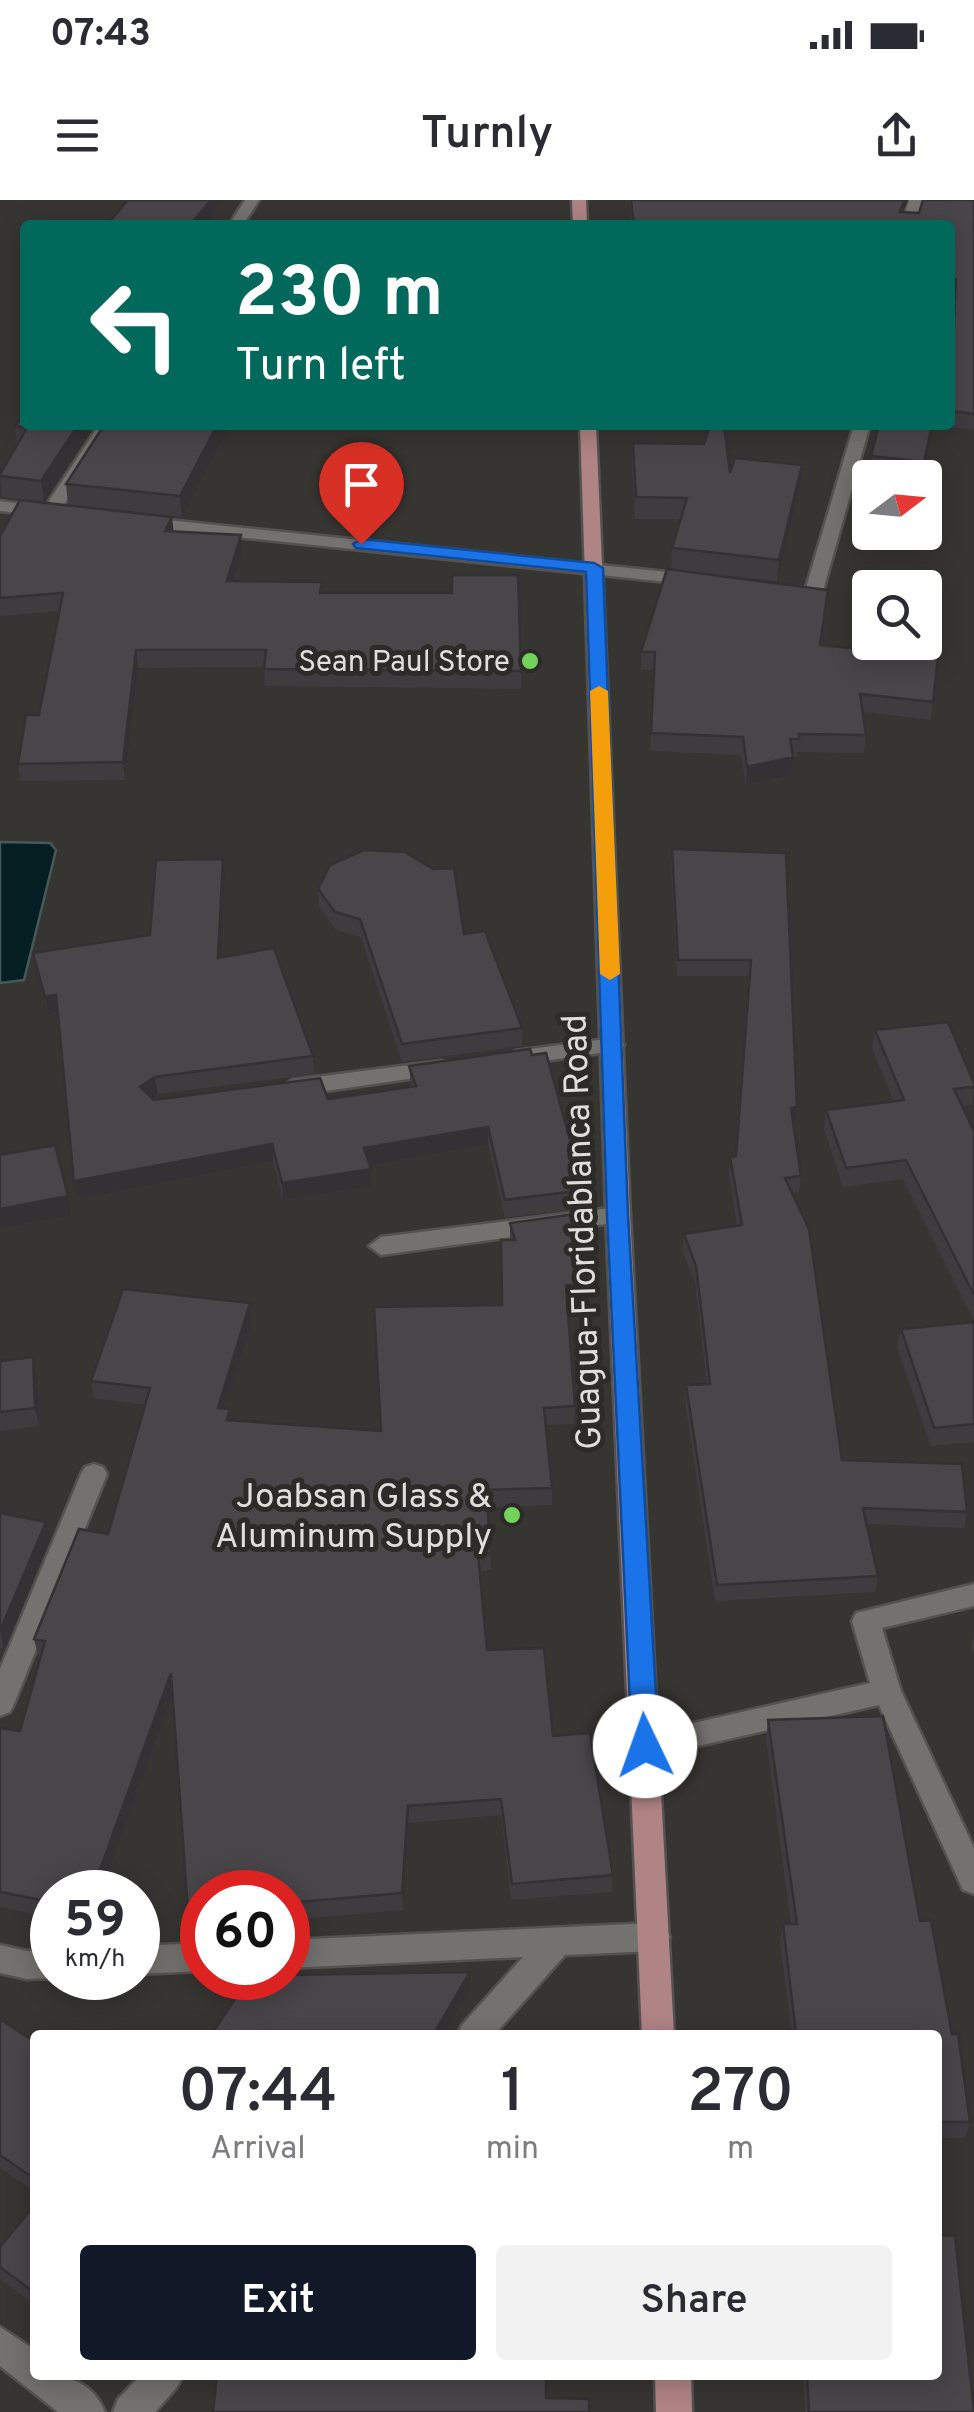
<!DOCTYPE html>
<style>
:root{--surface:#fff;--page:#f2f2f3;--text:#2b2b33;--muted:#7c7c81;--accent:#111827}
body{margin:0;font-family:Overpass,sans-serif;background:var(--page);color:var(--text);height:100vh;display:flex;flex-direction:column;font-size:38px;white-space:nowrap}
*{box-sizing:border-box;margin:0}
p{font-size:32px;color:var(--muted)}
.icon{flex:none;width:55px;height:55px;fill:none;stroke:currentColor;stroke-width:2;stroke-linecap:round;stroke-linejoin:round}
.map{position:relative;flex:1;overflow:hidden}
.sheet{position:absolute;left:30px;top:1830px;width:912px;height:350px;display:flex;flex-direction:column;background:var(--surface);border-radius:10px;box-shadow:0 5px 25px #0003}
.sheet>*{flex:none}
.guide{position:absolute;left:20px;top:20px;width:935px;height:210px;border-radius:10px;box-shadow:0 5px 25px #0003;background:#00695c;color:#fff;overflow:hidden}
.needle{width:65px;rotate:74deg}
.tools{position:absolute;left:852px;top:260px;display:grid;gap:20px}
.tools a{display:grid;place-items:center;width:90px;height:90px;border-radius:10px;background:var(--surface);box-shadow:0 5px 25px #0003;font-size:50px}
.speed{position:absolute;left:30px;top:1670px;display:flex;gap:20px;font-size:50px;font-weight:700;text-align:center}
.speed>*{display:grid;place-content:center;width:130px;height:130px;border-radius:50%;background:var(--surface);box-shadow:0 5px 25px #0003;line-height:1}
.speed small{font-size:25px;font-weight:400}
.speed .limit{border:15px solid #d22;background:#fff;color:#111}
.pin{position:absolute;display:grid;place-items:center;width:85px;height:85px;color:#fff;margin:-102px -42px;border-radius:50% 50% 50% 0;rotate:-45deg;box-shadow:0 0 10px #0007}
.pin .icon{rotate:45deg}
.me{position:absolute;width:110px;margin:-55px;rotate:357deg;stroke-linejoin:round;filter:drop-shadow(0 0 8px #0008)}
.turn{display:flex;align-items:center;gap:35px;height:210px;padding:0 50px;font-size:45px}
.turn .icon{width:130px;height:130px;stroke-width:2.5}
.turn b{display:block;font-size:70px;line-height:85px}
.eta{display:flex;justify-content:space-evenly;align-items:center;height:170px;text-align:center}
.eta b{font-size:60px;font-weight:600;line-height:70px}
.action{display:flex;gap:20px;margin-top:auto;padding:20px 50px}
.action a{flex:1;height:115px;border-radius:10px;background:var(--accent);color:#fff;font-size:40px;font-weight:600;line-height:115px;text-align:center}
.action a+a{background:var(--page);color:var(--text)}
.status{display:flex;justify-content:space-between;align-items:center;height:70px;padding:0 50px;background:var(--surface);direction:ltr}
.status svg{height:28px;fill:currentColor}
header{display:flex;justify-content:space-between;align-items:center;height:130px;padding:0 50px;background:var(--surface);font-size:45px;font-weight:600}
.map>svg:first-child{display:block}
.water{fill:#041e21;stroke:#465859;stroke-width:2.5}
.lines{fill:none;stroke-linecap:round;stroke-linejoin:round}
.minor-casing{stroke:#535250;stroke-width:5}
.major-casing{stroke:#535250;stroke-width:5}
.minor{fill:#73726e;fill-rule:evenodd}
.major{fill:#b08385;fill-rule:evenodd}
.wall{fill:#3f3c3f}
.shaded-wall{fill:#333133}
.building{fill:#494649;stroke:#333133;stroke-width:2.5}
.route{fill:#1a73e8;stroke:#114b97;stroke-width:2.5}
.slow{fill:#f59e0b}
.poi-dot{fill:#73d25c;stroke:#2c2b27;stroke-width:4}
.labels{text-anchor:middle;stroke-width:10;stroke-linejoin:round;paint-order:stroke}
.far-poi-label{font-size:30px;fill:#dfdedc;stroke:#2c2b27;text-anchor:end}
.street-label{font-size:35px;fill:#dfdedc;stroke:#2c2b27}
.poi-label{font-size:35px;fill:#dfdedc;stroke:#2c2b27;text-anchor:end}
</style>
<div class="status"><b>07:43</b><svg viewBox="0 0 49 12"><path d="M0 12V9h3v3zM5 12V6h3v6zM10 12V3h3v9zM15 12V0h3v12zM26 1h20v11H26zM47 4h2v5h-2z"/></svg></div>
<header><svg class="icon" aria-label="menu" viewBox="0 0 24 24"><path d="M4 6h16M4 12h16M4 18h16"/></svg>Turnly<svg class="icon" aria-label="share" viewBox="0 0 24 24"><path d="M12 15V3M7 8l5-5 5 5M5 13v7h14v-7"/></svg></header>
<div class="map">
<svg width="974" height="2212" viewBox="0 0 974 2212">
<rect width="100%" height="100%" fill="#363531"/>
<path class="water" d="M0,642L50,643L56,650L24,780L0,783Z"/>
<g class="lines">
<g class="minor-casing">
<path id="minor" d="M245,0H259L243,25H229Z
M909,0H923L915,25H901Z
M99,225H115L56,317L0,311V301L45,307Z
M854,225H870L822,394L813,399L779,395V387L806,388Z
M139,317L696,375L705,380L696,385L133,326L130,322Z
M613,838L621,840L624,845L621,850L515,865L504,858L515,851Z
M441,861L449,863L452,868L449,873L292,896L281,888L292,880Z
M618,1007L630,1015L627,1021L381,1055L369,1046L381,1037Z
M94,1264L103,1267L107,1274L14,1504L10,1512L0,1516V1469L81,1274L85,1267Z
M974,1384V1406L882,1428L901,1491L974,1648V1694L963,1690L879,1505L645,1558L635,1555L630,1546L635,1537L645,1534L870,1483L852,1421L856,1413Z
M654,1723L665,1727L670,1737L665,1747L654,1751L565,1755L494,1835H457L462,1825L523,1757L288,1768V1740Z
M202,1743V1771L138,1774V1746Z
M0,1745L27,1751L52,1750L54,1778L27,1779L0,1773Z
M0,2127L35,2150V2175C66,2175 92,2180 105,2212H58L0,2166Z
M141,2175H183L177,2187L155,2212H113L118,2199Z"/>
</g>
<g class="major-casing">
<path id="major" d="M572,0H586L587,25H573Z
M580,225H596L630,1015L674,1835H642L606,1015Z
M655,2175H691L692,2212H656Z"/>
</g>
<use href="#minor" class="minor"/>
<use href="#major" class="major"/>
</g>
<path class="wall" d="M629,0H908L903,12L919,13L974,0V230L947,227V225H950V170L954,94H950V25H632Z
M94,225L44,302L2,297L0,274L17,245L15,226Z
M104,225H230L182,317L68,305L66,284Z
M932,233L922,278L869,273L871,256Z
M633,243L730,273L800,286L777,381L671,370L672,348L681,319H635L632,264Z
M174,331L241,335L242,352L233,381L322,382V393L521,471V489L265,486L264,467L138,468L125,580L20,581L18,564L39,515L60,411L0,416V336Z
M828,390L820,446L938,457L931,520L863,512L866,535L864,553L797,552V557H793L791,575L746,585L741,555L650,551L654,470H641V452Z
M672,649L786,653L795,923L794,924L801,976L799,992L792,993L842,1260L967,1312L964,1328L866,1324L878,1376L875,1392L715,1401L685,1201L686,1185L707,1184L695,1082L682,1050L684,1034L737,1026L729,973L730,957L735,956L749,776H677L671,665Z
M223,659L225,676L220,758L313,856L314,874L158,894L152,898L154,900L328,899L411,887L409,866L584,990L583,1008L505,1018L488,944L369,965L371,986L283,1000L273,961L77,999L57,813L48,814L33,753L150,735Z
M318,689L464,734L522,828V846L402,862L361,737L336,730L319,707Z
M875,830L974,883L972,905L962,906L974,931V1121L903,979L843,987L824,929L826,910L894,902L872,848Z
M510,1023L579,1085L578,1103H568L575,1206L574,1224L546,1225L552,1288V1305L488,1308L491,1370L480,1371L487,1450L553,1536L613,1675L612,1692L511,1700L501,1615L408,1623L403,1710L288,1720V1692H202V1727L191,1728L188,1712L173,1493L101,1692H52V1718L0,1707V1528L20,1531L40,1456H38L34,1439L108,1334L145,1205L94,1198L91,1181L250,1103L252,1121L225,1209L231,1220L381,1231L502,1105L510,1040Z
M974,1122V1242L931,1246L897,1147L901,1129Z
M0,1161L37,1176L39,1226L0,1231Z
M0,1313L50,1340L4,1449L0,1448Z
M974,1432V1455L971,1447Z
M768,1520L920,1721L952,1834L970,1922L965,1938H938V1835H792L780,1741L783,1724H791L766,1538Z
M0,1819L35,1842V1992L0,1968Z
M35,2005V2105L0,2079V2047Z
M803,2175H938L974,2212H805Z"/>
<path class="shaded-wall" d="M211,0H223L203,25H190Z
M904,0H908L898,25L900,12Z
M78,225H94L44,302L41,281Z
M217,225H230L182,317L180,296Z
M932,225V233L922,278L924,262Z
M802,265L800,286L777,381L779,360Z
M172,317L174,334L165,331Z
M241,335L242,352L228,398L227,381Z
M136,450L138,468L125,580L123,562Z
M793,557L791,575L746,585L747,567Z
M223,659L225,676L219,775L218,758Z
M56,795L58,812L48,814L45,797Z
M155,877L158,894L142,905L140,887Z
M797,907L795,923L789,924L791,908Z
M488,927V944L365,966L364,948Z
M272,944L273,961L77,999L74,981Z
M371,969V986L283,1000L282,983Z
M68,996L71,1015L0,1028V1009Z
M250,1103L252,1121L220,1226L218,1208Z
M33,1157L37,1176L39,1226L35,1208Z
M46,1322L50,1340L4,1449L0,1431Z
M171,1473L174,1490L101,1692H92Z
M408,1606V1623L403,1710L402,1693Z
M470,1772V1789L443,1835H433Z"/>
<path class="building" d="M128,0H211L190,25H107Z
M631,0H904L900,12L919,13L923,0H974V214L950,211L956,79L950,78V25H634Z
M25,215V225H78L41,281L0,276V274L27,228L15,226Z
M104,225H217L180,296L66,284Z
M710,225H724L730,273L735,258L802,265L779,360L672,348L687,298L636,297L633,243L704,244Z
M879,225H932L924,262L871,256Z
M20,300L172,317L165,331L241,335L227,381L322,382L320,393H452V375H518L521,471L264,469L266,450H136L123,562L18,564L26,515H39L63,393L0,398V336Z
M667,369L828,390L820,445L938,457L933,502L860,494L866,535L799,534V539H790L793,557L747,567L743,537L651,533L655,452H641Z
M672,649L786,653L797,907L791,908L801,976L785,978L809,1029L842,1260L962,1264L967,1312L863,1308L878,1376L717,1385L686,1185L710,1184L696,1066L684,1034L742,1025L730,957L736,956L751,760H678Z
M364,650L405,652L433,669L454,668L464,734L485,731L522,828L402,844L360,719L335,712L318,689L330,665Z
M223,659L218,758L274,748L313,856L155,877L140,887L154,900L320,878L328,899L416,886L409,866L530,849L532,855L546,853L584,990L505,1000L488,927L364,948L371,969L282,983L272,944L74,981L56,795L45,797L33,753L150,735L156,660Z
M948,822L974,883V887L954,889L974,931V1095L906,960L846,968L826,910L904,900L875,830Z
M55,945L68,996L0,1009V955Z
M575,1014L579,1085H566L575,1206L544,1208L552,1288L486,1290L491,1353L478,1354L487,1450L544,1448L553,1536L590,1533L613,1675L512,1684L501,1599L408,1606L402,1693L288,1703V1692H202V1711L188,1712L171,1473L92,1692H52V1702L0,1692V1528L20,1531L45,1441L34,1439L79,1329L108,1334L150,1188L91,1181L123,1089L250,1103L218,1208L230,1209L227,1220L381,1231L374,1107L502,1105L501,1040H515L510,1023Z
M974,1122V1224L934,1228L901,1129Z
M33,1157L35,1208L0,1212V1161Z
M0,1313L46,1322L0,1431Z
M883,1516L920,1721L931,1720L952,1834H958L970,1922H938V1835H792V1833H796L783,1724H797L768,1520Z
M470,1772L433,1835H211L249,1778H288V1775Z
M0,1819L35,1842V1979L0,1955Z
M35,2005V2093L0,2067V2047Z
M938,2035L955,2036L974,2212H809L807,2175H938Z
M217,2175H546V2198L589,2199V2212H213Z"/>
<path class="route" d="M361,339L594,363L603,368L628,1015L659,1546L655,1554L645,1557L636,1554L632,1546L607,1015L586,372L356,348L353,344Z"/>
<path class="slow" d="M599,486L608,491L620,774L610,780L600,774L590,491Z"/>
<g class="poi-dot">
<circle cx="530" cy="461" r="10"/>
<circle cx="512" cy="1315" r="10"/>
</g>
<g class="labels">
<g class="far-poi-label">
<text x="510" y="471">Sean Paul Store</text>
</g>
<g class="street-label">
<text transform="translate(581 1032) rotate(-92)" y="12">Guagua-Floridablanca Road</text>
</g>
<g class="poi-label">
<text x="492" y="1307">Joabsan Glass &amp;<tspan x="492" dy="40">Aluminum Supply</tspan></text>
</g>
</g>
</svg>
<div class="tools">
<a><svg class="needle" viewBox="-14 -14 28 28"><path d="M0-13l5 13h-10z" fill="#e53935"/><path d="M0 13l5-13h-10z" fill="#7c7c81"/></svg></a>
<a><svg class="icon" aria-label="search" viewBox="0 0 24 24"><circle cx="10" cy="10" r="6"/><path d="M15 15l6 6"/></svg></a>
</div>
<div class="speed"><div>59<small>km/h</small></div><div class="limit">60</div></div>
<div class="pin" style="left:361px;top:344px;background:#d93025"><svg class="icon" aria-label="arrive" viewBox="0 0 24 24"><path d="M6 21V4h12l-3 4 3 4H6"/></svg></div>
<svg class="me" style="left:645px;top:1546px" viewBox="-20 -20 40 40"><circle r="19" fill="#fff"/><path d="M0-13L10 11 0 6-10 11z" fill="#1a73e8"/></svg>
<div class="guide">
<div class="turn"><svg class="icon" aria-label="left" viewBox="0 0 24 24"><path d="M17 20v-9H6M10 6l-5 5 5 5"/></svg><div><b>230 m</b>Turn left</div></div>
</div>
<section class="sheet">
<div class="eta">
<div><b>07:44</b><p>Arrival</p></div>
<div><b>1</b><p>min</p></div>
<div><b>270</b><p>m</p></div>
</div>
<div class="action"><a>Exit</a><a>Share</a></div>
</section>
</div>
